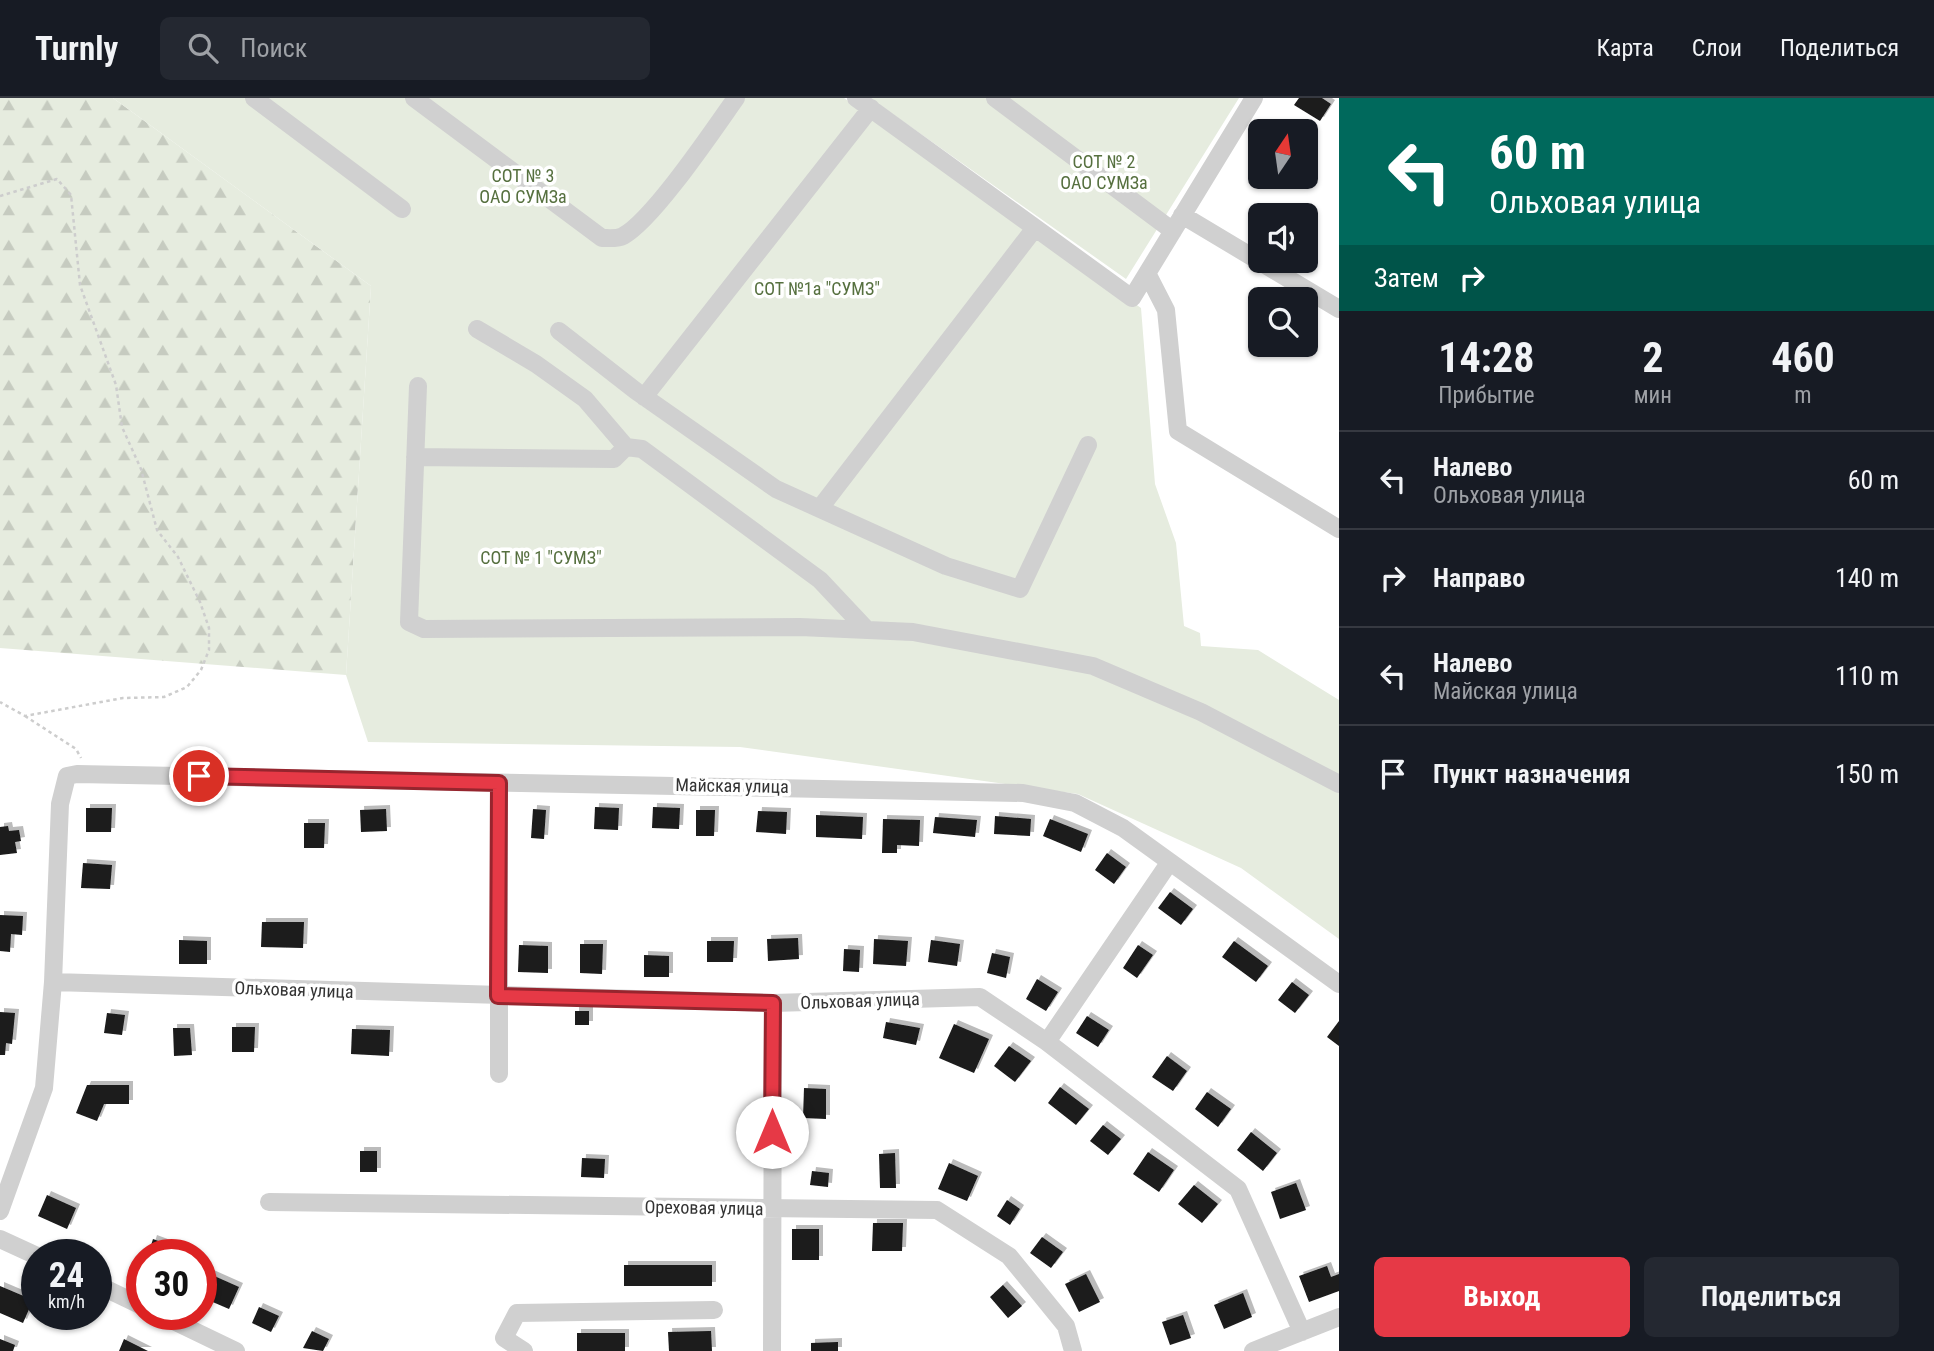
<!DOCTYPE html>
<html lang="ru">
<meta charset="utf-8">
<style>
:root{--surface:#171b24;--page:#242831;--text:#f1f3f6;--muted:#9ea1a6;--line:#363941;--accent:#e63946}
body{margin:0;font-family:"Roboto Condensed",sans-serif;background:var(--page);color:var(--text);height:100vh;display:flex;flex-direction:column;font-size:26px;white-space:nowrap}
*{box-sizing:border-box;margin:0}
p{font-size:23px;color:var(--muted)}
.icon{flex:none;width:38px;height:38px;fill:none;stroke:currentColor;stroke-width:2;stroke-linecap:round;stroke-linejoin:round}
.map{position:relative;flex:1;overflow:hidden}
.drawer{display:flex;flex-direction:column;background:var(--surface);width:595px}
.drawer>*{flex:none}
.top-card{background:#00695c;color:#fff;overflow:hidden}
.needle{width:46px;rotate:13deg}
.tools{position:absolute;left:1248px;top:21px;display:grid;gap:14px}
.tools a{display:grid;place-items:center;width:70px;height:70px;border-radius:10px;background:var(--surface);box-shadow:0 2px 5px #0004;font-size:35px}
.speed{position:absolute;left:21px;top:1141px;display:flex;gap:14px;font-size:35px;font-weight:700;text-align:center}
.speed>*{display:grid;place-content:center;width:91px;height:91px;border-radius:50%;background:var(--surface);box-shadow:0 2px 5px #0004;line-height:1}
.speed small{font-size:18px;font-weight:400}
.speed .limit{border:10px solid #d22;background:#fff;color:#111}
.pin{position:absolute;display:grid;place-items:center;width:60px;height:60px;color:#fff;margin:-30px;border:4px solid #fff;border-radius:50%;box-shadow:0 2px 7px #0007}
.me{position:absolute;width:77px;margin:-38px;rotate:0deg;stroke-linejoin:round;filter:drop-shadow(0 0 5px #0008)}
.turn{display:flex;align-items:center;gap:24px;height:147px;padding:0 35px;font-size:32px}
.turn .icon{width:91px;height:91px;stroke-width:2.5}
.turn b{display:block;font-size:49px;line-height:60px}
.then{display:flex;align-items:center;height:66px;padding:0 35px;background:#0003;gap:14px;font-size:26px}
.eta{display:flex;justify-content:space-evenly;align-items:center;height:119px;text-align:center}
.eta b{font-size:42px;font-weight:700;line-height:49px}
.cta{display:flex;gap:14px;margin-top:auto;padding:14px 35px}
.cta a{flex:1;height:80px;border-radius:10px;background:var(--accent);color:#fff;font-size:28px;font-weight:700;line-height:80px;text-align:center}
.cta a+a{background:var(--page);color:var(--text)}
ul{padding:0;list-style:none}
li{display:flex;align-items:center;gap:21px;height:98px;padding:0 35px;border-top:2px solid var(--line)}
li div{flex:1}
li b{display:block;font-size:26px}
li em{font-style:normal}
header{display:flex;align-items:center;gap:42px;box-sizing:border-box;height:98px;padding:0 35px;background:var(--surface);border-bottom:2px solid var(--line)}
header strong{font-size:33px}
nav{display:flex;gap:38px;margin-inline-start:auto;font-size:24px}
.search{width:490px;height:63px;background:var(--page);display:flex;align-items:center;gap:18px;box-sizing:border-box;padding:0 24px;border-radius:10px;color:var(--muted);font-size:26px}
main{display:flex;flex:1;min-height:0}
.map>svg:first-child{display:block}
.forest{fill:url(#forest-firs)}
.garden{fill:#e6ecdf}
.building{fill:#1a1a1a;filter:url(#shadow)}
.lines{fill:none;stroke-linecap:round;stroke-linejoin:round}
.path{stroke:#cdcdcd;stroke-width:2.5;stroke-dasharray:3.5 3.5;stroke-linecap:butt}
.minor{stroke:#d0d0d0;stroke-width:18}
.route-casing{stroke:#96252e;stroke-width:18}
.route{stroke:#e63946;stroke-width:12}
.labels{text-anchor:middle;stroke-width:7;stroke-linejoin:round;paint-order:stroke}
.park-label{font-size:18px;fill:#56703f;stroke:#fff}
.street-label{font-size:18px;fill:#333;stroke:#fff}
</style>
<header>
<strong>Turnly</strong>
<div class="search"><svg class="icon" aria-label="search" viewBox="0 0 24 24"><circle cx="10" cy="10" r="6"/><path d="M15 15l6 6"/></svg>Поиск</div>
<nav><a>Карта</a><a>Слои</a><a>Поделиться</a></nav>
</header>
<main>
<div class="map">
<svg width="1339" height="1253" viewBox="0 0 1339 1253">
<defs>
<pattern id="forest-firs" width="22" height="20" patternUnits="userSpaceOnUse" patternTransform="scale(1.75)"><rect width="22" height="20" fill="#e6ecdf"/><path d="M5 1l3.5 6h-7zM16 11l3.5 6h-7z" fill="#c6cbc0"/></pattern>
<filter id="shadow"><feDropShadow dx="4" dy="-4" stdDeviation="0" flood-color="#0004"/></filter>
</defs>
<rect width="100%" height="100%" fill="#fff"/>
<path class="forest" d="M0,0H113L371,188L346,577L0,550Z"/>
<path class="garden" d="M113,0H844L1141,210L1155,386L1176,445L1184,528L1200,535L1201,548L1258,552L1339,602V841L1241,770L1078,696L740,649L368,644L346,577L371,188Z
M870,0H1239L1126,181Z"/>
<path class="building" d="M1299,0H1322L1331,6L1320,23L1294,7Z
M595,709L619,710L618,732L594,731Z
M653,709L680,710L679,731L652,730Z
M86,710H112L111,734H86Z
M386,711L387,733L361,734L360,712Z
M533,711L546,712L544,741L531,740Z
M696,712H715L714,738H696Z
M758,713L787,714L786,736L756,734Z
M816,717L863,719L862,741L816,739Z
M995,718L1031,721L1030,738L994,736Z
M935,719L977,722L975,739L933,735Z
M883,721L920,722L919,748L897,747V755H882Z
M1050,721L1088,736L1081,754L1043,738Z
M304,725H325L324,750H304Z
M8,728L9,733L19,732L21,743L15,744L17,755L0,757V729Z
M1107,755L1126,769L1114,786L1095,772Z
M83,765L112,767L110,791L81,790Z
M1170,794L1193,811L1181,827L1158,810Z
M0,817L23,818L22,837L11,836L10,854L0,853Z
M262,824H304L303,850L261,849Z
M798,840L799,861L768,863L767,841Z
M874,841L908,843L906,868L873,866Z
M179,842L207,843V866H179Z
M931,842L960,846L957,868L928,864Z
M707,843H734L733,864H707Z
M1234,843L1268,868L1256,884L1222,859Z
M580,846H603L602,876L580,875Z
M519,847L548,848V875L518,874Z
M1138,847L1153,857L1137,880L1123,870Z
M844,851L860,852L859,874L843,873Z
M992,855L1010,859L1006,880L987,875Z
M644,857L669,858V879H644Z
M1037,881L1058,894L1046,913L1026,901Z
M1292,884L1309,897L1295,915L1278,902Z
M575,913H589V927H575Z
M0,914L15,915L12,946L6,945L5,957H0Z
M107,915L125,917L122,937L104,935Z
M1087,918L1109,932L1098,949L1076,935Z
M1339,923V948L1327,939Z
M886,924L920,930L916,947L883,940Z
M954,926L989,941L974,975L939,960Z
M232,929H255L254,954H232Z
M173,930H190L192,957L174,958Z
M352,931L390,932L389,958L351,956Z
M1009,948L1031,963L1015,984L994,968Z
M1167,958L1187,973L1173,993L1152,979Z
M87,987H129V1006H104L97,1023L76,1015Z
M1060,989L1089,1011L1076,1027L1048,1005Z
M804,990L826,991V1021L803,1020Z
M1207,994L1231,1011L1218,1029L1195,1011Z
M1103,1027L1121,1041L1108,1057L1090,1043Z
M1251,1034L1277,1055L1263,1073L1237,1052Z
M360,1053H377V1074H360Z
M1148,1054L1174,1072L1159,1094L1133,1076Z
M895,1055L896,1090H880L879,1056Z
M582,1060L605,1061L604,1080L581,1079Z
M949,1065L978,1078L967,1103L938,1091Z
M812,1073L829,1075L828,1089L810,1087Z
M1296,1085L1306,1112L1280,1121L1271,1094Z
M1194,1087L1218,1106L1202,1125L1178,1106Z
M47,1097L76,1110L67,1131L38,1118Z
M1007,1102L1020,1111L1010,1127L997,1118Z
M873,1125H903L902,1153H872Z
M792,1131H819V1162H792Z
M1042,1139L1063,1154L1051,1170L1030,1155Z
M153,1141L188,1154L187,1157H148Z
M624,1167H712V1188H624Z
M1327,1168L1331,1179L1339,1176V1193L1309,1204L1299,1178Z
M203,1173L239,1189L229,1211L201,1199Z
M1086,1176L1100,1204L1079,1214L1065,1186Z
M1003,1187L1022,1208L1008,1220L990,1199Z
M0,1188L33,1202L23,1225L0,1215Z
M1243,1195L1252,1219L1224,1231L1214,1207Z
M259,1209L279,1218L271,1234L252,1225Z
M1183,1217L1191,1240L1170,1247L1162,1224Z
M312,1233L329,1241L323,1253L303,1250Z
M711,1233L712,1253H669L668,1234Z
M577,1235H625V1253H577Z
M0,1241L15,1247L13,1253H0Z
M124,1241L148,1253H119Z
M838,1244V1253H811V1245Z"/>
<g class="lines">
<path class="path" d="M0,98L57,81L71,97L80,187L116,287L122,329L141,371L157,432L178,459L200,504L209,530V552L201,572L187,589L164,599L123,600L25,618L0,604
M25,618L76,651L81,660"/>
<path class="minor" d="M254,0L402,111
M414,0L602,140C609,140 618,141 623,138C653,122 714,31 736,0
M856,0L1132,200L1254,0
M995,0L1173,133
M1182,117L1339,211
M1147,175L1166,212L1178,333L1339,431
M477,231L536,266L585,301L626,349L642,351L820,482L867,532
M559,233L636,293L776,391L946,468L1020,491L1088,347
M418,288L409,524L424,531L800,529L913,534L1093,568L1201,614L1339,686
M644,299L871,10
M415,359L614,361L626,349
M820,410L1035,130
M53,884L773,905L980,899L1047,944L1238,1091L1302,1234
M1047,944L1169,765
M499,976V685
M269,1104L937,1112L1009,1158L1066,1228L1073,1253
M0,1113L44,990L53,884L60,706L67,678L77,676L1023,695L1075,705L1123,730L1339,886
M0,1141L37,1158
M96,1186L142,1208
M159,1216L236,1253
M524,1253L504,1240L517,1215L714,1212
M772,1253L773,905
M1253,1253L1339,1219"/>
</g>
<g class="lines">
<g class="route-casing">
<path id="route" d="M199,678L499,685L498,898L773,905L772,1034"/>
</g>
<use href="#route" class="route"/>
</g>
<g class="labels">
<g class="park-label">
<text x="1104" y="70">СОТ № 2<tspan x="1104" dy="21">ОАО СУМЗа</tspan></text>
<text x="523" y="84">СОТ № 3<tspan x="523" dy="21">ОАО СУМЗа</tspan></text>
<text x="817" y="197">СОТ №1а "СУМЗ"</text>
<text x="541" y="466">СОТ № 1 "СУМЗ"</text>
</g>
<g class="street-label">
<text transform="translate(732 688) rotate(1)" y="6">Майская улица</text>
<text transform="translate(294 892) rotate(2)" y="6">Ольховая улица</text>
<text transform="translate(860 903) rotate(-2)" y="6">Ольховая улица</text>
<text transform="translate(704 1110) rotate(1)" y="6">Ореховая улица</text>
</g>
</g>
</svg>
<div class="tools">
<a><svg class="needle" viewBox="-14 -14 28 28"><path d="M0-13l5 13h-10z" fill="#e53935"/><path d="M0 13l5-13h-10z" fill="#9ea1a6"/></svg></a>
<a><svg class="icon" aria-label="sound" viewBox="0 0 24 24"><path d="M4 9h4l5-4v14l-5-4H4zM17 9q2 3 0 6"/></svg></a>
<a><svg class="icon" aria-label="search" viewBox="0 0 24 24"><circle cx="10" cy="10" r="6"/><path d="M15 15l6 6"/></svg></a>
</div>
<div class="speed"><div>24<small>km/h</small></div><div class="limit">30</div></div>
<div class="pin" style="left:199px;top:678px;background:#d93025"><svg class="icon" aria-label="arrive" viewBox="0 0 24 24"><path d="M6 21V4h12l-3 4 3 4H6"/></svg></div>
<svg class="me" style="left:772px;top:1034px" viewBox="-20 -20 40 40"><circle r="19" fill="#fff"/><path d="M0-13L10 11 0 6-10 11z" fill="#e63946"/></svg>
</div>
<section class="drawer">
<div class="top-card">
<div class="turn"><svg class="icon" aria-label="left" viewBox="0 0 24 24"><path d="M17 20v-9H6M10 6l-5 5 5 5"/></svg><div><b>60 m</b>Ольховая улица</div></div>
<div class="then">Затем<svg class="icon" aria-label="right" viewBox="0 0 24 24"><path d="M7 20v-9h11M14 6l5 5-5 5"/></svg></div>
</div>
<div class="eta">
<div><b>14:28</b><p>Прибытие</p></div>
<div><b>2</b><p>мин</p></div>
<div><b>460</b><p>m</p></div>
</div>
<ul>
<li><svg class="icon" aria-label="left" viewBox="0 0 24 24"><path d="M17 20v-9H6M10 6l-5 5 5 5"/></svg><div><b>Налево</b><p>Ольховая улица</p></div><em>60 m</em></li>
<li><svg class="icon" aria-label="right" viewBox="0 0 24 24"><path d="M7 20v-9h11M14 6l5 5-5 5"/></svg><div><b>Направо</b></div><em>140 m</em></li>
<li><svg class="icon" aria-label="left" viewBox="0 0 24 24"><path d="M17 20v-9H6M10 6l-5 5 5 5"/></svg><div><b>Налево</b><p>Майская улица</p></div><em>110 m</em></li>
<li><svg class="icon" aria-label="arrive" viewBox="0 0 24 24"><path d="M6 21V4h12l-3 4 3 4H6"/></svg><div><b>Пункт назначения</b></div><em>150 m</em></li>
</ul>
<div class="cta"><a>Выход</a><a>Поделиться</a></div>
</section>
</main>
